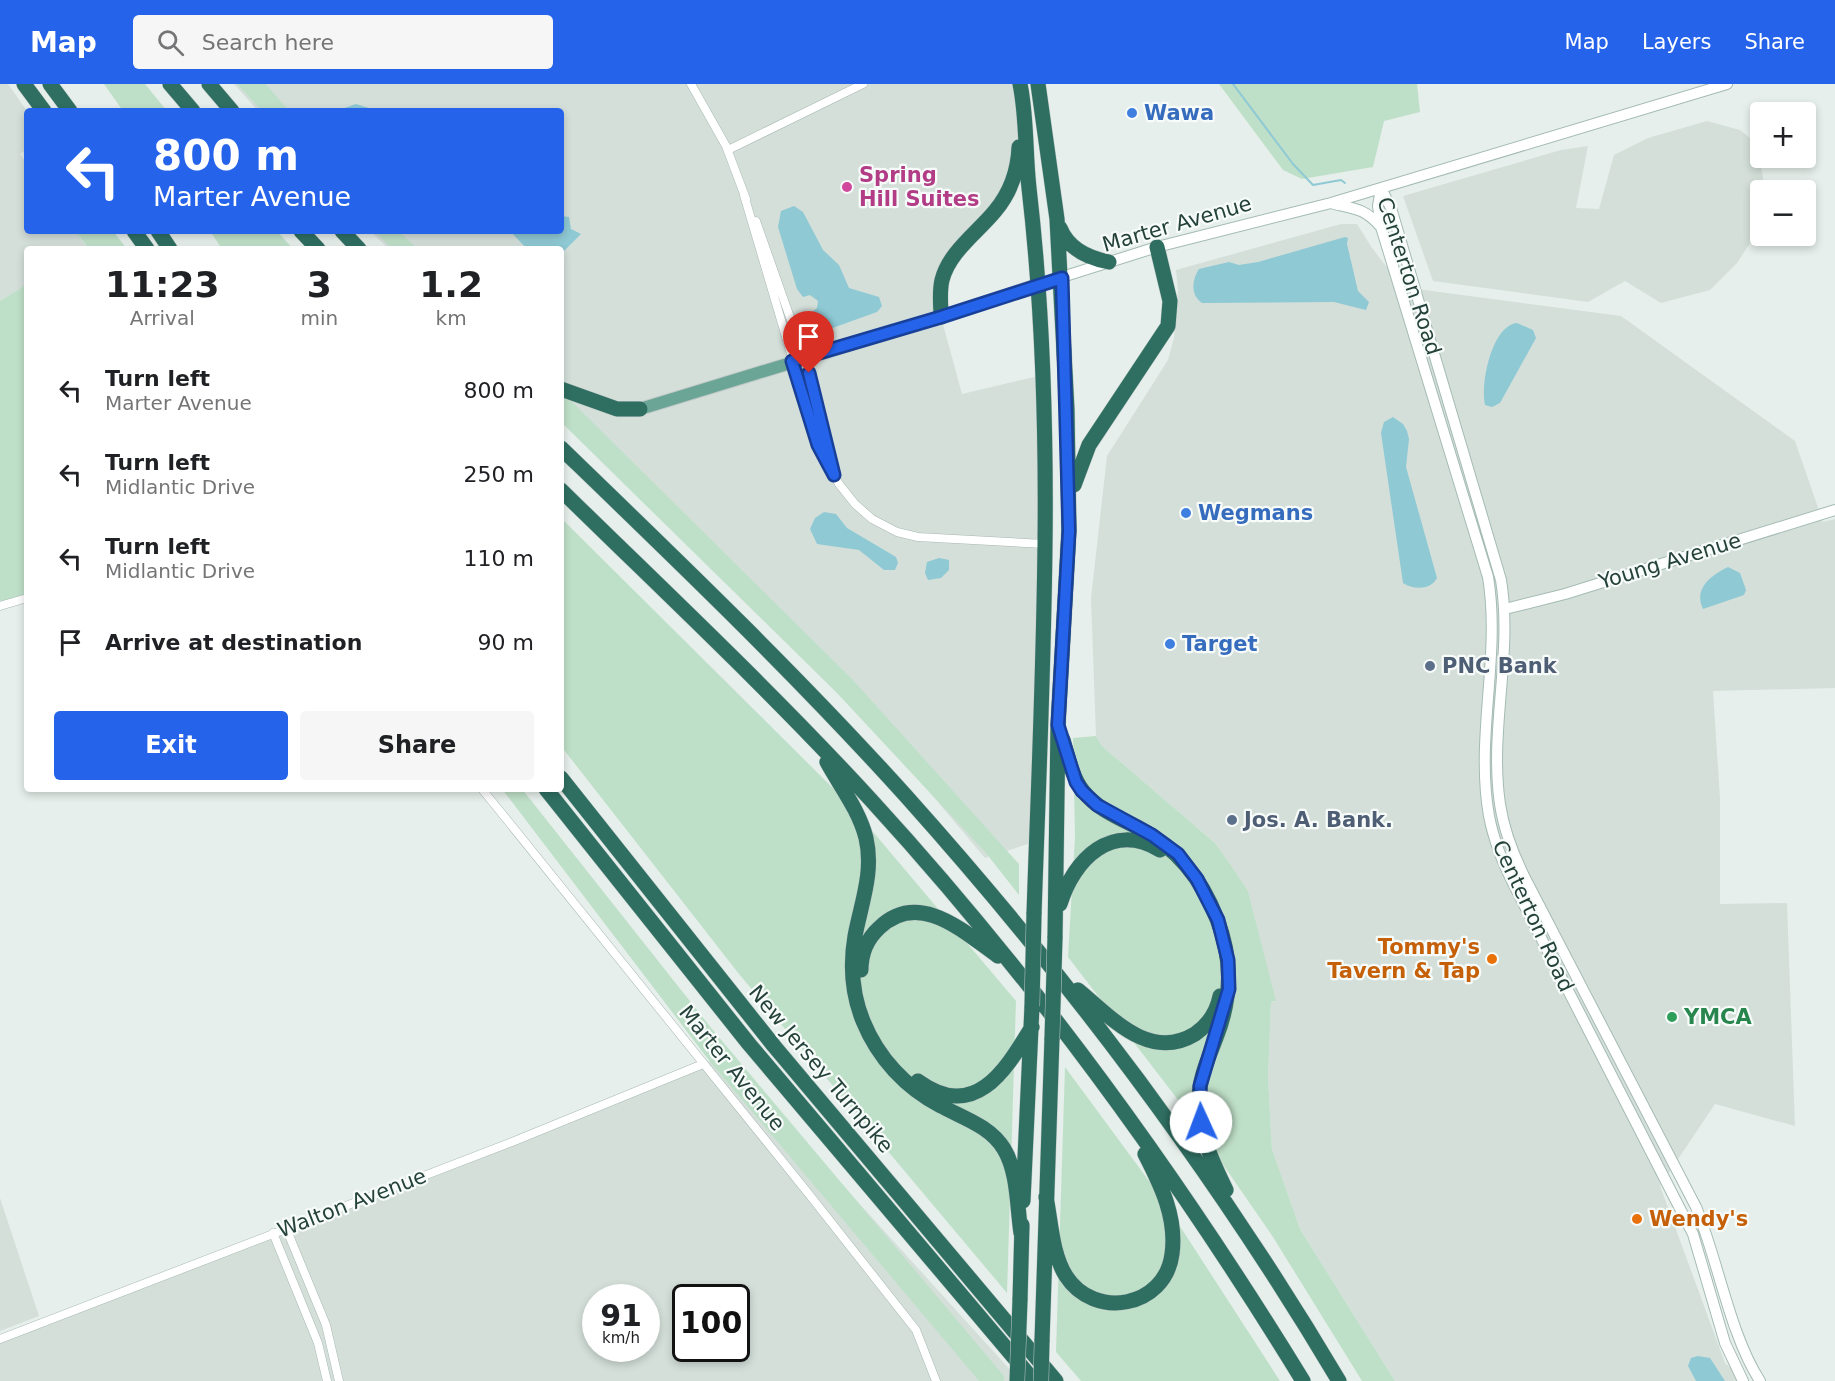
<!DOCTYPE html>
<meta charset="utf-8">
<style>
:root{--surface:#fff;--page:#f6f6f6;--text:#202124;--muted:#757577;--accent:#2563eb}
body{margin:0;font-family:"DejaVu Sans",sans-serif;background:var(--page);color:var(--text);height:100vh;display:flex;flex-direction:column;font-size:22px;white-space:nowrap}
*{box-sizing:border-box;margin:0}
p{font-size:20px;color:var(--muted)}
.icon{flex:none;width:33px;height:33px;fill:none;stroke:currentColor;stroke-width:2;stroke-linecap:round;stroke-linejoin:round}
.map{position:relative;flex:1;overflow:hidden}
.side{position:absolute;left:24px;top:162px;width:540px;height:546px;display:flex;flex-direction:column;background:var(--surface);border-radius:6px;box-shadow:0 3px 9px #0003}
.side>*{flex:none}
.hud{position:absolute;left:24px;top:24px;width:540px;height:126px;border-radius:6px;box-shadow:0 3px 9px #0003;background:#2563eb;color:#fff;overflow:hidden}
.tools{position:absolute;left:1750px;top:18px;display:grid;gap:12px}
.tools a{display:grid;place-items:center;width:66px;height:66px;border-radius:6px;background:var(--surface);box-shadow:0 3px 9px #0003;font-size:30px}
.speed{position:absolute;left:582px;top:1200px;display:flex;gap:12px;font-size:30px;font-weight:700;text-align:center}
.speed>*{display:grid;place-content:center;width:78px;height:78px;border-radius:50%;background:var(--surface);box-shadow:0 3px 9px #0003;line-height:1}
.speed small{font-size:15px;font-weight:400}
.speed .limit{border:3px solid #111;border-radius:9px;background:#fff;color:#111}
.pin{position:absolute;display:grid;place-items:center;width:51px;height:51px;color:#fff;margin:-62px -26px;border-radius:50% 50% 50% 0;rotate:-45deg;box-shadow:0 0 6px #0007}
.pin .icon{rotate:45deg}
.me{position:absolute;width:66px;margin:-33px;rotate:358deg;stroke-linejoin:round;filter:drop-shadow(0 0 4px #0008)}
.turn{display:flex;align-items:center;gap:21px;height:126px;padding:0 30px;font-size:27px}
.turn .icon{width:78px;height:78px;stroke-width:2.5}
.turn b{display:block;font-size:42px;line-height:51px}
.eta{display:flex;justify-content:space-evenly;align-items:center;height:102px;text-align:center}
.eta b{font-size:36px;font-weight:600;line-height:42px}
.cta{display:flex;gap:12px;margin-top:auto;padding:12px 30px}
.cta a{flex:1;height:69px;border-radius:6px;background:var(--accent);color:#fff;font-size:24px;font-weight:600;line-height:69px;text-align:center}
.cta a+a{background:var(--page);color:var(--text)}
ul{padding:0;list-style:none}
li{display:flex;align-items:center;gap:18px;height:84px;padding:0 30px}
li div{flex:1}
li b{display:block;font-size:22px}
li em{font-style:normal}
header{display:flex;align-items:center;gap:36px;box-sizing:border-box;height:84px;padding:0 30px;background:var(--accent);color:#fff}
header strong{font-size:28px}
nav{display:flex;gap:33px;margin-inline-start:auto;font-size:21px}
.search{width:420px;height:54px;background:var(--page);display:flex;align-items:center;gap:15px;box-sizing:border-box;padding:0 21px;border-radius:6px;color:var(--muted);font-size:22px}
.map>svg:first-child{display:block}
.built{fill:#d4dfda;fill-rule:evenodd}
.green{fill:#bfe0c8}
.water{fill:#8ec9d4}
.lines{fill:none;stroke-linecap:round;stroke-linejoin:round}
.stream{stroke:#8ec9d4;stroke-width:2}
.street-casing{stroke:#a8b8b2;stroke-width:9}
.secondary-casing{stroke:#a4bbb3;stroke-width:12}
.primary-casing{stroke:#c2cac8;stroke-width:14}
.highway-casing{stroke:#c2cac8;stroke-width:16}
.street{stroke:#fff;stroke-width:8}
.secondary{stroke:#fff;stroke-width:10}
.primary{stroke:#6aa596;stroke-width:12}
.highway{stroke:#2f6f62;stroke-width:15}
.highway-bridge-casing{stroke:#c2cac8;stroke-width:16;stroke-linecap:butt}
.highway-bridge{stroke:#2f6f62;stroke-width:15}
.route-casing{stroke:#184099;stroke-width:15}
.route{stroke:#2563eb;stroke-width:10}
.shop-dot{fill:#3f7fe0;stroke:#f7fbf9;stroke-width:2}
.hotel-dot{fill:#d1479c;stroke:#f7fbf9;stroke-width:2}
.service-dot{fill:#5c6f8a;stroke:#f7fbf9;stroke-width:2}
.food-dot{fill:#e8710a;stroke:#f7fbf9;stroke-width:2}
.leisure-dot{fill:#2e9e5b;stroke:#f7fbf9;stroke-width:2}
.labels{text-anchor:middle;stroke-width:4.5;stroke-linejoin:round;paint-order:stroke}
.shop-label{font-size:21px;font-weight:bold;fill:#366cbe;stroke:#f7fbf9;text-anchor:start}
.hotel-label{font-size:21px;font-weight:bold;fill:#b23c85;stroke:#f7fbf9;text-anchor:start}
.street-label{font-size:21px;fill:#24423a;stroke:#f7fbf9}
.service-label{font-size:21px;font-weight:bold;fill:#4e5e75;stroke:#f7fbf9;text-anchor:start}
.food-label{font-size:21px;font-weight:bold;fill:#c56008;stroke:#f7fbf9;text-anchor:end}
.leisure-label{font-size:21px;font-weight:bold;fill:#27864d;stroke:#f7fbf9;text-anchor:start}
</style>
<header>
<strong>Map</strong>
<div class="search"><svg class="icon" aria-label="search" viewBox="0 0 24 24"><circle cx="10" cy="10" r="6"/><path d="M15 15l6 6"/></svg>Search here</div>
<nav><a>Map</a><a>Layers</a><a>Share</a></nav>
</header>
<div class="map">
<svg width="1835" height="1297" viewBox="0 0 1835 1297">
<rect width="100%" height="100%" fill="#e6efeb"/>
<path class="built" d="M0,0H8L27,27V65L20,70L27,80V147H75L86,162L81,165H27V200L0,217Z
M234,0H1020L1019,52L1012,99L953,174L941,233L962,310L1043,291L1037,757L985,774L921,698L814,581L561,335V165H389L370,147H561V27H258Z
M1707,37L1740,46L1757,60L1763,94L1760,144L1737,179L1710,206L1661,219L1625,197L1588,218L1433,197L1403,112L1561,66L1588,62L1576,124L1599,125L1614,71L1648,54Z
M1341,140H1357L1372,164L1402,203L1621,232L1795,357L1823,438L1835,435V604L1713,607L1720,714V820L1787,819L1795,1042L1715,1020L1660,1102L1725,1279L1746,1297H1395L1300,1145L1272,1065L1268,993L1271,918H1275L1248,807L1215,759L1102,662L1096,652L1091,514L1107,372L1168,276L1174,254L1178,206L1176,186Z
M728,969L809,1064L1013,1289V1297H0V1255L653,1002ZM596,1214H646V1264H596ZM686,1214H736V1264H686Z
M0,1114L39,1232L0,1247Z"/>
<path class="green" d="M104,0H145L167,27H123Z
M237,0H266L289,27H262Z
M1219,0H1417L1420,28L1384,37L1373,83L1302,95L1283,86Z
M75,147H113L127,165H81L86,161Z
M210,147H277L293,165H216L220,162Z
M375,147H398L418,165H392Z
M27,200V514L0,522V217Z
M561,313L568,314L852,595L1019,780V811L986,769L837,609L561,338Z
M561,434L852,723L1016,917L1007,1209L739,890L561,662Z
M1096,652L1102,662L1215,759L1232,783L1248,807L1276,917L1271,918L1268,993L1272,1065L1300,1145L1395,1297H1362L1273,1153L1182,1021L1068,873L1075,753L1073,654Z
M502,705H522L712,945L1004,1292V1297H979L711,979Z
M1065,983L1163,1116L1280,1297H1081L1056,1268Z"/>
<path class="water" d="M356,20L378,27H336Z
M794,122L803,128L823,166L839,181L849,204L879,213L882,222L877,228L824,247L813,238L812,228L817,224L818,217L810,211L803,213L797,205L778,143L781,127Z
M561,132L569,133L571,145L581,150L561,170V165H527L510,147H561Z
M1345,153L1348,154L1347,160L1358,207L1369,218L1366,226L1334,218L1202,219C1190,211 1192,195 1199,185L1229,178L1239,181L1258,178Z
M1517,239L1533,246L1536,254L1500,319L1492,323L1485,321C1480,300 1492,241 1517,239Z
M1393,333L1403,340L1407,347L1409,355L1406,383L1437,494C1431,506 1413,506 1403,499L1381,349L1384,338Z
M824,428L836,430L847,444L896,473L898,479L895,486H884L859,466L817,460L810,445L815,434Z
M939,474L949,476V486L941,494L928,496L925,489L927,478Z
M1728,483L1740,489L1746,506L1744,511L1703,525C1693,504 1712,491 1728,483Z
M1698,1272L1710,1274L1725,1297H1696L1688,1282L1691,1274Z"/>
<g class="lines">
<path class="stream" d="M1233,0L1293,80L1313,101L1341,96L1345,99"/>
<g class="street-casing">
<path id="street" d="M691,0L726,62L746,115
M728,66L863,0
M744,111L818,361L839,400L855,420L872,435L897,448L918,453L1045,460
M756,137L804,273L832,380
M0,522L27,514
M482,705L808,1109L916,1246L936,1297
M286,1144L326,1241L339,1297
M273,1149L318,1259L327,1297
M0,1255L512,1058L703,980"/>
</g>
<g class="secondary-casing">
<path id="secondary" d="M1381,104L1391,124L1501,496C1513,570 1489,646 1500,720C1504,747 1513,770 1525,794L1696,1123C1718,1176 1730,1251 1760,1297
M1381,104L1378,122L1381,143L1488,493C1501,572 1475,653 1489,732C1494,758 1504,782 1516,805L1693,1150L1725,1259L1743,1297
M1334,120C1356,125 1365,125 1380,142
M1040,200L1157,163L1331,119L1727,0
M1505,525L1565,510L1835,426"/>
</g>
<g class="primary-casing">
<path id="primary" d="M640,325L941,233L1040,200"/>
</g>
<g class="highway-casing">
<path id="highway" d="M24,0L44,27
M50,0L70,27
M170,0L193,27
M209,0L232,27
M1020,0C1027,34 1025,69 1029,104C1057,345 1042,588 1034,830
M1038,0L1057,135L1067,325L1069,446L1058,641L1055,854
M1060,144C1068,164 1088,174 1109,178
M134,147L147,165
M158,147L170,165
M301,147L318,165
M342,147L359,165
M941,233C941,222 939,208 942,196C949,168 977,149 995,127C1010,109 1018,87 1019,63
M561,305L617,325H640
M561,364C678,477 797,591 906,712C1068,893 1215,1088 1339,1297
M1074,401L1089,361L1168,242L1170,217L1157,163
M561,406C665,508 772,608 871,716C1034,894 1177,1091 1303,1297
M1063,656C1068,673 1072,693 1083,707C1097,725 1119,734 1139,744C1177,764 1202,795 1217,835C1233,876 1232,914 1216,954C1208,975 1198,996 1199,1020C1199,1050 1213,1079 1226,1106
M827,678C840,702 859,726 866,754C874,788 861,820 855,852C850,881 852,910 863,937C878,974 906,1004 941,1022C963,1034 990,1042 1004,1065C1018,1088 1017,1123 1021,1149
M561,694L774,962L1056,1297
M546,705L749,960L1034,1297
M1060,820C1074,775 1112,737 1160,766
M861,886C861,869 867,855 879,844C919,805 964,848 998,872
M1078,906C1111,933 1149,978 1195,950C1208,941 1217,927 1220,912
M918,997C975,1038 1005,987 1032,943
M1046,1113C1051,1138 1052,1170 1066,1192C1094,1236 1165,1224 1172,1170C1177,1134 1161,1101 1145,1070
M1023,1117L1032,922
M1020,1216L1022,1141
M1042,1257L1052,954"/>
</g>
<use href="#street" class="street"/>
<use href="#secondary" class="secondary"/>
<use href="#primary" class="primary"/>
<use href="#highway" class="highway"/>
<g class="highway-bridge-casing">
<path id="highway-bridge" d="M1032,922L1034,830
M1052,954L1055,854
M1017,1297L1020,1216
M1041,1297L1042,1257"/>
</g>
<use href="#highway-bridge" class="highway-bridge"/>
</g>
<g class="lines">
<g class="route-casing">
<path id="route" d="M809,289L834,391L818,361L792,277L941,233L1062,194L1069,447L1058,641L1076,698L1082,707L1097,721L1152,751L1178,770L1197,795L1218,836L1228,876L1229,905L1200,1002L1201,1038"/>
</g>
<use href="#route" class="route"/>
</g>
<g class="shop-dot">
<circle cx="1132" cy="29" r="6"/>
<circle cx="1186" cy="429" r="6"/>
<circle cx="1170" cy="560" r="6"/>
</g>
<circle class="hotel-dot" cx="847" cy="103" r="6"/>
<g class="service-dot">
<circle cx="1430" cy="582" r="6"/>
<circle cx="1232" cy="736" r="6"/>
</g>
<g class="food-dot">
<circle cx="1492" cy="875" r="6"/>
<circle cx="1637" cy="1135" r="6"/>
</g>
<circle class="leisure-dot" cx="1672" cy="933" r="6"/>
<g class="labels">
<g class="shop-label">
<text x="1144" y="36">Wawa</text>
<text x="1198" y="436">Wegmans</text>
<text x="1182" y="567">Target</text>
</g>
<g class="hotel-label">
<text x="859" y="98">Spring<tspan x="859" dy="24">Hill Suites</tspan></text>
</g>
<g class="street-label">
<text transform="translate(1177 140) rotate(-16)" y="7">Marter Avenue</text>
<text transform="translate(1409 192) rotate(72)" y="7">Centerton Road</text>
<text transform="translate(1670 477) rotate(-17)" y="7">Young Avenue</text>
<text transform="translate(1533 832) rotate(65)" y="7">Centerton Road</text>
<text transform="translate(732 984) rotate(51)" y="7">Marter Avenue</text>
<text transform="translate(821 985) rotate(50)" y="7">New Jersey Turnpike</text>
<text transform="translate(352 1119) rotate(-21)" y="7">Walton Avenue</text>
</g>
<g class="service-label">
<text x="1442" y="589">PNC Bank</text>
<text x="1244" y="743">Jos. A. Bank.</text>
</g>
<g class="food-label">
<text x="1480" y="870">Tommy's<tspan x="1480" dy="24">Tavern &amp; Tap</tspan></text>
<text x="1649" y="1142" text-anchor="start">Wendy's</text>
</g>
<g class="leisure-label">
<text x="1684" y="940">YMCA</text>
</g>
</g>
</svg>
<div class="tools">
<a>+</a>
<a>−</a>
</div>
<div class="speed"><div>91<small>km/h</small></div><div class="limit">100</div></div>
<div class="pin" style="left:809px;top:289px;background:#d93025"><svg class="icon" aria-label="arrive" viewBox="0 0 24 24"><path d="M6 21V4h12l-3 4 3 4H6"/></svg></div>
<svg class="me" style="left:1201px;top:1038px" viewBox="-20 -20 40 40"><circle r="19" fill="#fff"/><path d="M0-13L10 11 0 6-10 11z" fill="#2563eb"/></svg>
<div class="hud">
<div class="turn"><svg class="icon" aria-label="left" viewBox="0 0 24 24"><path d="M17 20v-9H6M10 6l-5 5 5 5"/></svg><div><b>800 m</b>Marter Avenue</div></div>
</div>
<section class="side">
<div class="eta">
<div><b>11:23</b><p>Arrival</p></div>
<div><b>3</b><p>min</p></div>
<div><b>1.2</b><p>km</p></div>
</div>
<ul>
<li><svg class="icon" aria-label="left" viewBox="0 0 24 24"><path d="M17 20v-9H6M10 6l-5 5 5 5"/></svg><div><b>Turn left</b><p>Marter Avenue</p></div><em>800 m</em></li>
<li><svg class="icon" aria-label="left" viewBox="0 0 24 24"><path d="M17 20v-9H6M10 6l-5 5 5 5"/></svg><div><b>Turn left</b><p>Midlantic Drive</p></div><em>250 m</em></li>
<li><svg class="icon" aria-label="left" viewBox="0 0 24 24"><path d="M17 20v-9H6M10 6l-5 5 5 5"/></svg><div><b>Turn left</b><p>Midlantic Drive</p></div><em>110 m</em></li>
<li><svg class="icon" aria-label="arrive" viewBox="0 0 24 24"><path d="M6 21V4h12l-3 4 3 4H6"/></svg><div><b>Arrive at destination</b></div><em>90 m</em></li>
</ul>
<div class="cta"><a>Exit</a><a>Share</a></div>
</section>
</div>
